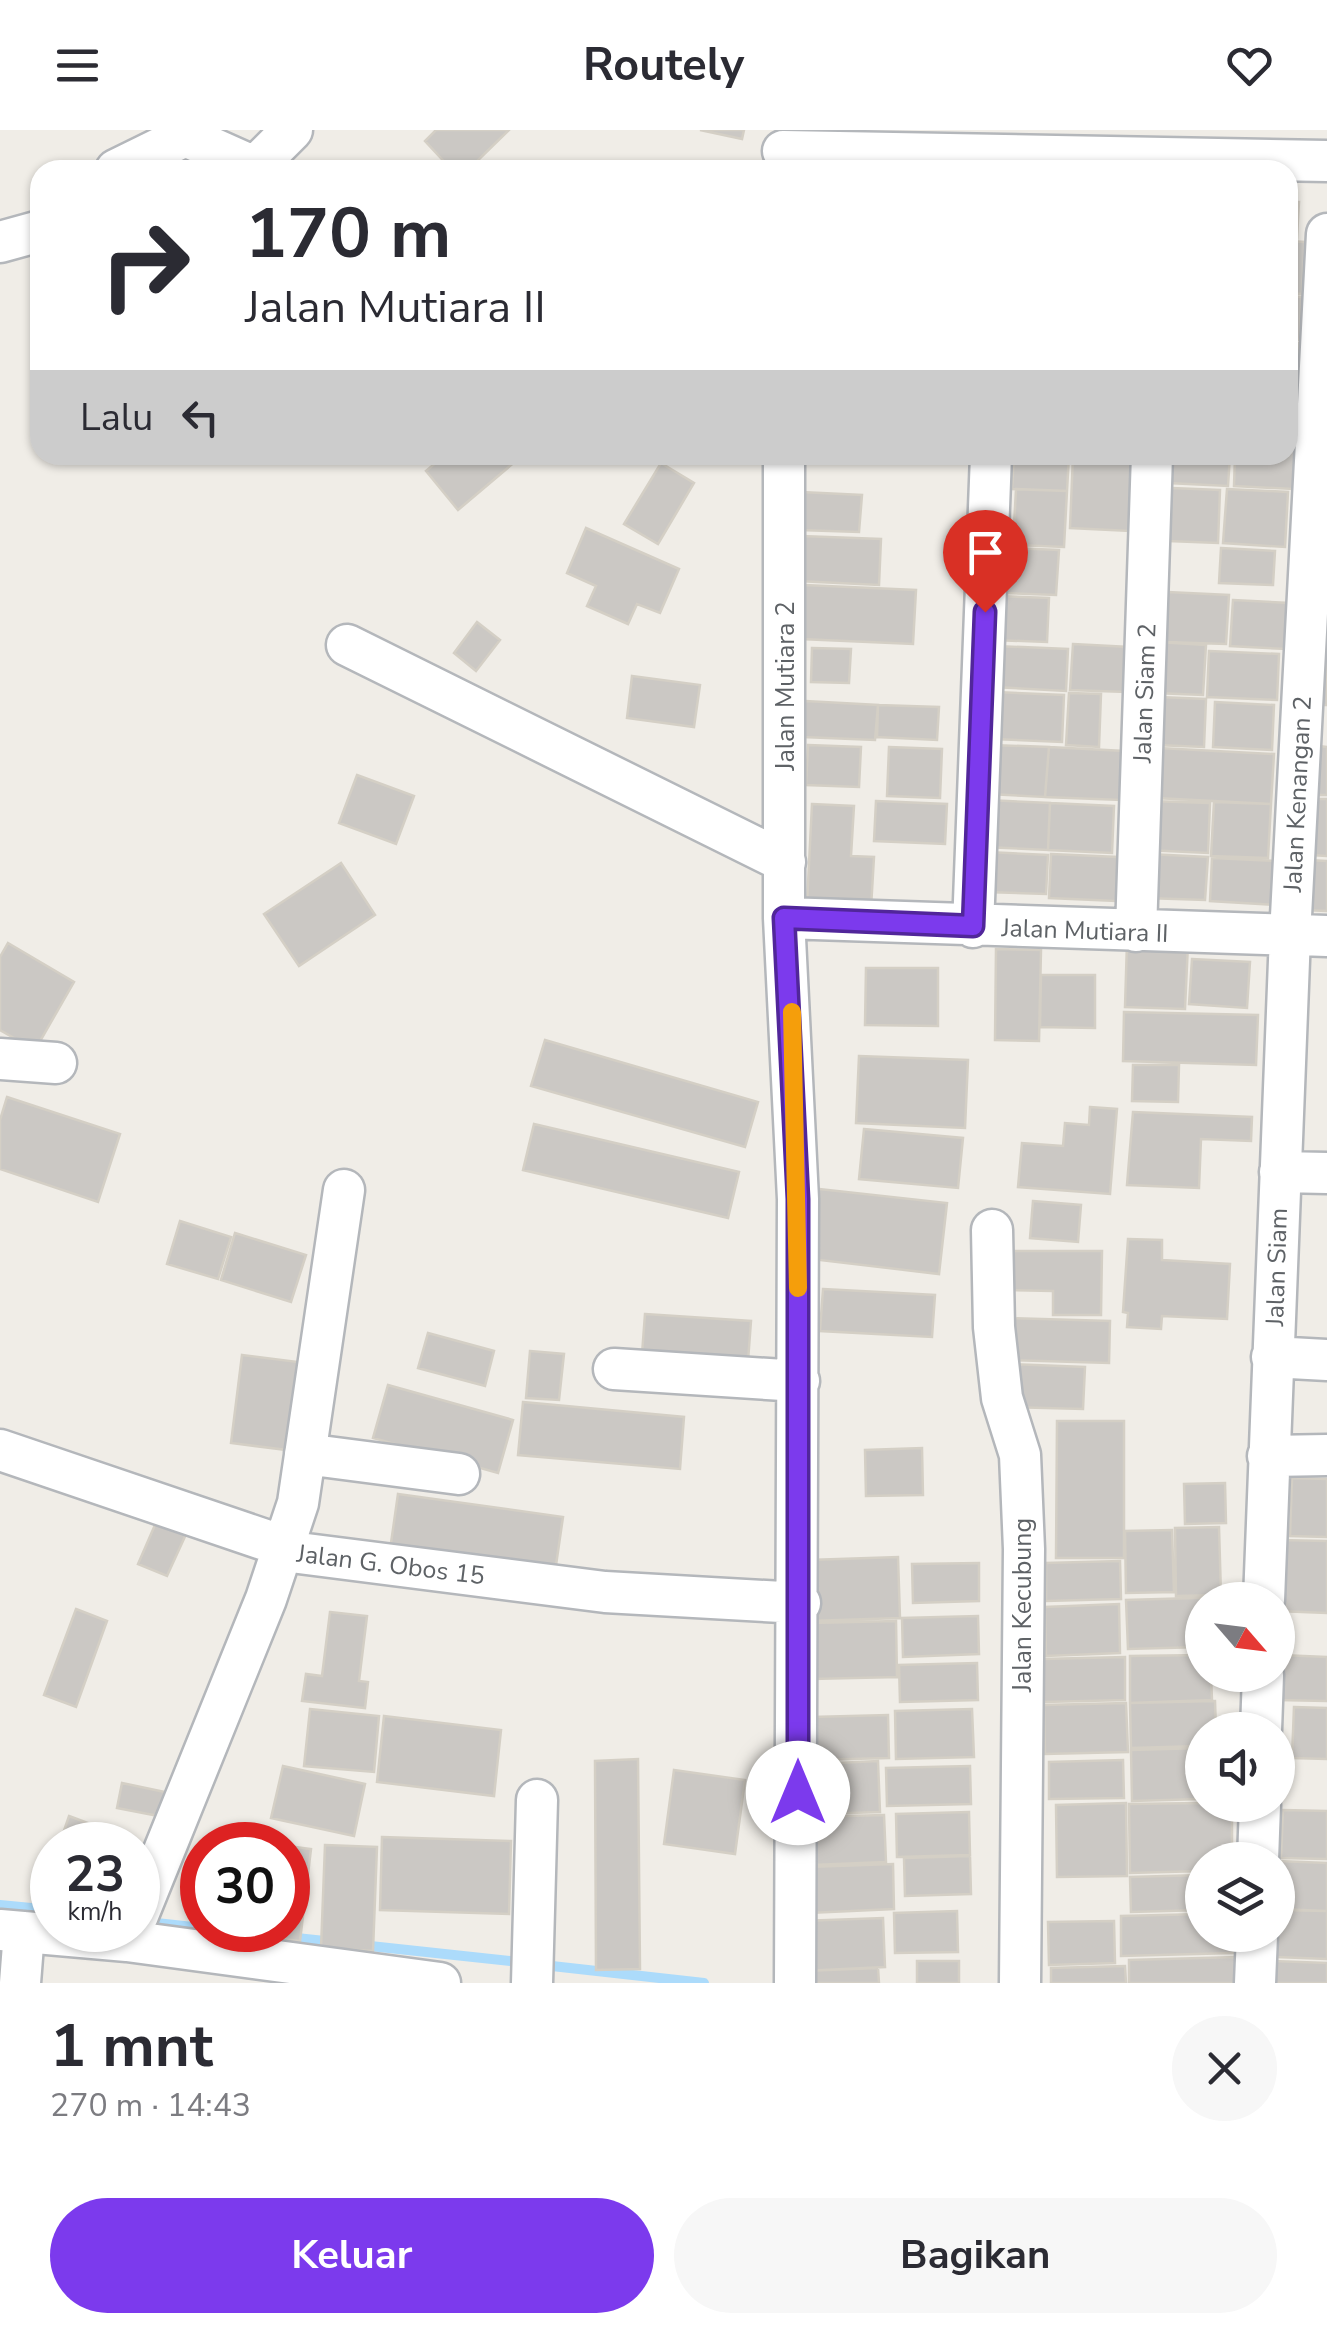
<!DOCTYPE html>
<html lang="id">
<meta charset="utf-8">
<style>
:root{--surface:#fff;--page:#f7f7f7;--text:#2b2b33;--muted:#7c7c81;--accent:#7c3aed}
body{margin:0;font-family:"Nunito Sans",sans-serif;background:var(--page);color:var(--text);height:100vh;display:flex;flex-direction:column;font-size:38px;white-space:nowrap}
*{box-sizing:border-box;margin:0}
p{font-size:32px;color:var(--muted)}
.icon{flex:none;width:55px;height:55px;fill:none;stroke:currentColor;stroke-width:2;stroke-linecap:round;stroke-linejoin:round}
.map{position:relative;height:1853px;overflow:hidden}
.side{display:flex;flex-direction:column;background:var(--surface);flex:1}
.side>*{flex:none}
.top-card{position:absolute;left:30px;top:30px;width:1268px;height:305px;border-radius:30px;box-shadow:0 2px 8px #0004;background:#fff;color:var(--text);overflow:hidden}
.needle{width:65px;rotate:118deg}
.buttons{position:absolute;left:1185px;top:1452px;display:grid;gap:20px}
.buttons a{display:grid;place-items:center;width:110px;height:110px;border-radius:50%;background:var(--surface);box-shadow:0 2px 8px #0004;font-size:50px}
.speed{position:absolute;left:30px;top:1692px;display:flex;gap:20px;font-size:50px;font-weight:700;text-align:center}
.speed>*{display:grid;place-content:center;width:130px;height:130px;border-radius:50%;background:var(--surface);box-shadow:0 2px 8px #0004;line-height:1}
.speed small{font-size:25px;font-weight:400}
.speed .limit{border:15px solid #d22;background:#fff;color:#111}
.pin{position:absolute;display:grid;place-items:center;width:85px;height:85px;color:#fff;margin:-102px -42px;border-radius:50% 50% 50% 0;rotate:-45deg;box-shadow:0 0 10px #0007}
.pin .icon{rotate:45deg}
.me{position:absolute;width:110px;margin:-55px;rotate:0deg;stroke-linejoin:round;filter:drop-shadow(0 0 8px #0008)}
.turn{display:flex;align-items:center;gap:35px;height:210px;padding:0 50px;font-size:45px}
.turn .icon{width:130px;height:130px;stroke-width:2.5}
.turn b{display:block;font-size:70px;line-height:85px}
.then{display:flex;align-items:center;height:95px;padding:0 50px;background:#0003;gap:20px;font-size:38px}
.round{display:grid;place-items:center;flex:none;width:105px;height:105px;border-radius:52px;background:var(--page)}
.headline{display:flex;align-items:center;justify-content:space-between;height:170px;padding:0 50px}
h1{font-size:60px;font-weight:700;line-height:75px}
.button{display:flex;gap:20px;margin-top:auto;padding:20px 50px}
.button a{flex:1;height:115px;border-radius:60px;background:var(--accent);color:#fff;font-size:40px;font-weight:700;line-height:115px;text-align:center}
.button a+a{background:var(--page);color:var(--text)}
header{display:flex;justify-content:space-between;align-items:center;height:130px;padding:0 50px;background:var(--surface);font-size:45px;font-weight:700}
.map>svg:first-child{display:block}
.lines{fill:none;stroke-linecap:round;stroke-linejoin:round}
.stream{stroke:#acdbfb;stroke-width:10}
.building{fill:#cbc8c4;stroke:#d4cfc5;stroke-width:2.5}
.minor-casing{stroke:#b4b7bb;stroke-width:45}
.minor{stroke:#fff;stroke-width:40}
.route-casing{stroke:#51269a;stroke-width:25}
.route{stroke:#7c3aed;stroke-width:18}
.slow{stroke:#f59e0b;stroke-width:18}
.labels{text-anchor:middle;stroke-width:8;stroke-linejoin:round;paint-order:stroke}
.street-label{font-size:25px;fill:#5e6266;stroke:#fff}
</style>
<header><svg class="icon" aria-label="menu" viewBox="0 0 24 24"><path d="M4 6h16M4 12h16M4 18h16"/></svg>Routely<svg class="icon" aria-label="heart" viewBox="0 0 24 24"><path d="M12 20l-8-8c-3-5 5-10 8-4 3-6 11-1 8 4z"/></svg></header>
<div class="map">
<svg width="1327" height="1853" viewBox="0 0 1327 1853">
<rect width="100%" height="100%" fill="#f0ede7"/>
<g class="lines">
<path class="stream" d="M0,1775L52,1780
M147,1792L202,1798
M221,1800L255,1804
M287,1807L334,1812
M361,1815L519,1832
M543,1835L704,1853"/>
</g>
<path class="building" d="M436,0H509L468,40H452L425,11Z
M700,0H744L742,9Z
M1288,72H1299L1297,108L1288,107Z
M1288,111L1305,112L1302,164L1288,163Z
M1288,166L1302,167L1300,210L1288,209Z
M1288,213H1299L1297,260H1288Z
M1288,316H1295L1293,359L1234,356L1235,325H1288Z
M445,325H523L458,380L426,341Z
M1014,325H1069L1067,361L1012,359Z
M1073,325H1134L1130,401L1070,398Z
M1169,325H1230L1228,356L1168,353Z
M661,333L694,353L658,414L624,394Z
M1171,358L1220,360L1218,413L1169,411Z
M1016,359L1067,361L1064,417L1013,415Z
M1227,359L1288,362L1285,417L1223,413Z
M801,362L862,365L859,402L800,400Z
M586,398L679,439L660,483L637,474L628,494L587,476L596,456L567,443Z
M801,406L881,409L879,455L798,451Z
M1008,418L1059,420L1056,465L1005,463Z
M1221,418L1275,421L1273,455L1219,453Z
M804,455L916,460L913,514L801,509Z
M1167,462L1229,465L1226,514L1164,512Z
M997,466L1049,468L1047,512L995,510Z
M1233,470L1289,473L1286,519L1230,516Z
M477,492L500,510L476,541L454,523Z
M1158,512L1206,515L1203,565L1155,563Z
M1073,514L1129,517L1126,562L1070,560Z
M995,516L1068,519L1066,561L993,557Z
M812,518L851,519L849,553L811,552Z
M1209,521L1279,524L1277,570L1207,567Z
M1325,523H1327V575H1322Z
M632,546L700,555L694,597L627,588Z
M995,562L1064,565L1062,612L993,609Z
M1069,563L1101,564L1099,617L1066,615Z
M1159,567L1206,569L1204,617L1156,615Z
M805,571L878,575L875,610L803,607Z
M1215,572L1274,575L1272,620L1213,617Z
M878,575L939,577L937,610L877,607Z
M808,615L861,617L859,657L806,655Z
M991,615L1049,617L1045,667L989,664Z
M1319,616L1327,617V665H1317Z
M889,617L942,619L940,668L887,666Z
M1049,617L1124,621L1121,670L1045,667Z
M1159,618L1274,624L1271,674L1156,668Z
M357,645L414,666L396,714L339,693Z
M1313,669H1327V726L1311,725Z
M987,670L1050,673L1048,720L985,717Z
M876,671L947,674L945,714L874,711Z
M1149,671L1210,673L1208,723L1146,720Z
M1214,672L1271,674L1268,728L1211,726Z
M1050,673L1114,676L1112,723L1048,720Z
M812,674L854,676L851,726L874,727L871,778L807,774Z
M987,722L1048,725L1046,764L985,762Z
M1051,724L1118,727L1116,771L1049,768Z
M1148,724L1208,727L1205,770L1146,768Z
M1212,728L1278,731L1276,775L1210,771Z
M1307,730L1327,731V781L1304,780Z
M341,733L375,785L299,836L264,784Z
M1127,812L1188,814L1185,879L1125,877Z
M8,813L74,852L35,920L0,900V827Z
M996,819L1041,820L1039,911L995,910Z
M1192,829L1250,832L1247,878L1189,874Z
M866,838H938V896L865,895Z
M1041,845H1095V898L1040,897Z
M1124,882L1258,885L1256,935L1123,931Z
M545,910L758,972L745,1017L531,956Z
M859,926L968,930L965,998L856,993Z
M1133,935H1179L1178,972L1132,971Z
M7,967L120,1004L98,1072L0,1039V990Z
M1090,977L1117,979L1110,1064L1018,1057L1022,1013L1063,1016L1065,993L1089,995Z
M1133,982L1252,987L1251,1011L1201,1009L1199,1058L1127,1055Z
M534,994L739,1042L728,1088L523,1040Z
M864,999L963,1008L958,1058L859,1049Z
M819,1059L947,1073L939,1144L811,1129Z
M1033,1071L1081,1075L1078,1112L1030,1108Z
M180,1091L231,1107L218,1149L167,1134Z
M235,1103L306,1125L291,1172L221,1150Z
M1128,1109L1162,1110V1130L1230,1134L1227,1189L1162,1186L1161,1199L1127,1197L1128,1183L1123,1182Z
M1006,1121H1102L1101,1185H1053V1161L1006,1160Z
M823,1159L935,1165L932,1207L820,1201Z
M645,1184L751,1191L748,1231L642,1224Z
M1004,1188L1110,1191L1109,1233L1003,1230Z
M428,1203L494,1221L485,1256L418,1238Z
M530,1221L564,1224L559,1270L526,1268Z
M242,1225L298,1232L287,1320L231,1313Z
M1010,1234L1085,1237L1083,1279L1008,1277Z
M388,1255L513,1290L498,1343L373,1308Z
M523,1272L684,1287L680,1339L518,1325Z
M1057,1291H1124V1428H1056Z
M922,1318L923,1365L866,1366L865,1320Z
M1292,1348L1327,1349V1407L1290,1406Z
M1225,1353L1226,1393L1185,1394L1184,1354Z
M398,1364L563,1387L555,1442L390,1420Z
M158,1388L188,1400L167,1446L138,1434Z
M1219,1397L1221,1465L1176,1466L1175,1398Z
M1172,1400L1174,1462L1126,1463L1125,1401Z
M1279,1410L1327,1411V1483L1278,1481Z
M898,1427L900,1488L809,1491V1430Z
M1120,1431L1121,1469L1046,1471V1433Z
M979,1433V1471L913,1473L912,1434Z
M1231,1467L1202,1470V1517L1128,1519L1126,1470Z
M1119,1474L1120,1523L1046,1526L1045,1477Z
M76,1479L107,1491L76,1577L44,1565Z
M330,1482L367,1486L359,1551L368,1552L365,1578L302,1571L306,1544L322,1546Z
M978,1486L979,1524L903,1527L902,1488Z
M896,1491L897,1547L812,1549L811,1493Z
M1202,1525V1545H1211L1212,1570L1130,1573V1526Z
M1281,1525L1327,1527V1571L1279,1570Z
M1125,1527V1570L1044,1572L1043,1529Z
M977,1533L978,1570L900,1572L899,1535Z
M1215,1571L1216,1600H1202V1616L1131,1618L1130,1573Z
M1126,1573L1128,1622L1045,1624L1044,1575Z
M1294,1577L1327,1578V1629L1292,1628Z
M310,1579L379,1586L374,1642L304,1636Z
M972,1579L974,1627L896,1629L895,1581Z
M888,1585L889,1628L813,1630L812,1587Z
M384,1586L501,1600L494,1666L377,1652Z
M1202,1618V1669L1132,1671L1131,1620Z
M638,1629L640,1839L596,1840L595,1631Z
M1123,1630L1124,1668L1049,1669V1632Z
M878,1631L880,1682L818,1684L816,1634Z
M283,1636L365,1654L354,1706L271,1688Z
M970,1636L971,1674L887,1676L886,1638Z
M674,1640L745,1650L735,1724L664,1714Z
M122,1653L179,1665L174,1689L117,1678Z
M1126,1673L1127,1746L1057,1747L1056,1675Z
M1202,1673L1232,1675V1730H1202V1741L1130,1743L1129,1674Z
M1283,1680L1327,1681V1729L1281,1728Z
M969,1682L970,1725L897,1727L896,1684Z
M884,1685L886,1732L812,1735L810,1687Z
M69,1686L120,1705L117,1715H59Z
M382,1707L511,1711L509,1784L380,1780Z
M325,1715L377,1717L373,1821L321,1818Z
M288,1716L311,1719L300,1811L245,1805L246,1800H288Z
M970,1726L971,1764L905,1766L904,1728Z
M1278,1731L1327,1733V1781L1278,1779Z
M52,1732V1769L41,1764Z
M893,1734L894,1779L809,1783L808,1737Z
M1202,1745V1780L1131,1782L1130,1747Z
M1279,1780L1327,1781V1829L1277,1827Z
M957,1781L958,1822L895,1823L894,1783Z
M1202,1784V1805H1233L1234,1823L1121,1826V1786Z
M883,1788L885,1837L803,1841L801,1791Z
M1114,1791L1115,1833L1049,1835L1048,1792Z
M1237,1827V1853H1129V1830Z
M917,1831H959V1853H917Z
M1273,1831L1327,1833V1853H1272Z
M1125,1836L1126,1853H1051V1838Z
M878,1838L879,1853H803V1841Z"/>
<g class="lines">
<g class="minor-casing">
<path id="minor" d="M172,0L261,40
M783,21L1327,31
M256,36L292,0
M116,40L185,6
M0,112L40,101
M784,325V788L798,1069L795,1853
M347,515L785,732
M784,788L1327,806
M973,797L991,325
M1136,801L1152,325
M0,929L56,933
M1280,1042L1327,1043
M992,1100L994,1197L1002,1268L1020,1325L1024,1419L1020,1853
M1272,1227L1327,1230
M614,1239L799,1251
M0,1320L277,1414L283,1421L605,1462L800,1473
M305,1324L459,1344
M1268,1326L1327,1325
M1264,1470L1290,805L1327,104
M1261,1600L1263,1545
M1258,1730L1260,1675
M138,1785L266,1469L298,1373L344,1060
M0,1800L127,1811L440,1853
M20,1853L24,1802
M532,1853L537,1670
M1255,1853L1257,1805"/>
</g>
<use href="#minor" class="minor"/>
</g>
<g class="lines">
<g class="route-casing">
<path id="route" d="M798,1663V1069L784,788L973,796L985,482"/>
</g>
<use href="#route" class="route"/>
<path class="slow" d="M792,882L798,1158"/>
</g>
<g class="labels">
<g class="street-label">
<text transform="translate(785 556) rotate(-90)" y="9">Jalan Mutiara 2</text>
<text transform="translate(1144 563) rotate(-88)" y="9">Jalan Siam 2</text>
<text transform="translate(1297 664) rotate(-87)" y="9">Jalan Kenangan 2</text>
<text transform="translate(1085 800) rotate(2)" y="9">Jalan Mutiara II</text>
<text transform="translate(1276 1137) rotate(-88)" y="9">Jalan Siam</text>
<text transform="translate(391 1434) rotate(7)" y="9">Jalan G. Obos 15</text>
<text transform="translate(1022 1475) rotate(-90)" y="9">Jalan Kecubung</text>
</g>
</g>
</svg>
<div class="buttons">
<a><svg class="needle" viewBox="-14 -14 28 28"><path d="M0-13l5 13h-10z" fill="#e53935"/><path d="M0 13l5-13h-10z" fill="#7c7c81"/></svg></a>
<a><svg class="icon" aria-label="sound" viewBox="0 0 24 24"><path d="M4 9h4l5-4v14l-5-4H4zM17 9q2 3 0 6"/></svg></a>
<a><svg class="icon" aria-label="layers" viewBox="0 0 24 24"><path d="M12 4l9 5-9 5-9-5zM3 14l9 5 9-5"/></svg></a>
</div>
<div class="speed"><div>23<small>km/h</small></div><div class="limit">30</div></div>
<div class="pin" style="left:985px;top:482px;background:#d93025"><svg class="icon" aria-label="arrive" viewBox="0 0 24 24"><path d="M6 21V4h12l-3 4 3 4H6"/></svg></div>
<svg class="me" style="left:798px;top:1663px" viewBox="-20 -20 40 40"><circle r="19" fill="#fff"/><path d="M0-13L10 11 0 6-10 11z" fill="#7c3aed"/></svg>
<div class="top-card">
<div class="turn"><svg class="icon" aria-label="right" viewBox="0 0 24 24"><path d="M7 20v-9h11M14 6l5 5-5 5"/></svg><div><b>170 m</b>Jalan Mutiara II</div></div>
<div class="then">Lalu<svg class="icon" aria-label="left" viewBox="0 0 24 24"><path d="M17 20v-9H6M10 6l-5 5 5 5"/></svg></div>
</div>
</div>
<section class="side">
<div class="headline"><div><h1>1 mnt</h1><p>270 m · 14:43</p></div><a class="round"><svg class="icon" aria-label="close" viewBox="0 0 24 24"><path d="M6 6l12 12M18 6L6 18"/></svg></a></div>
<div class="button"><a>Keluar</a><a>Bagikan</a></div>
</section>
